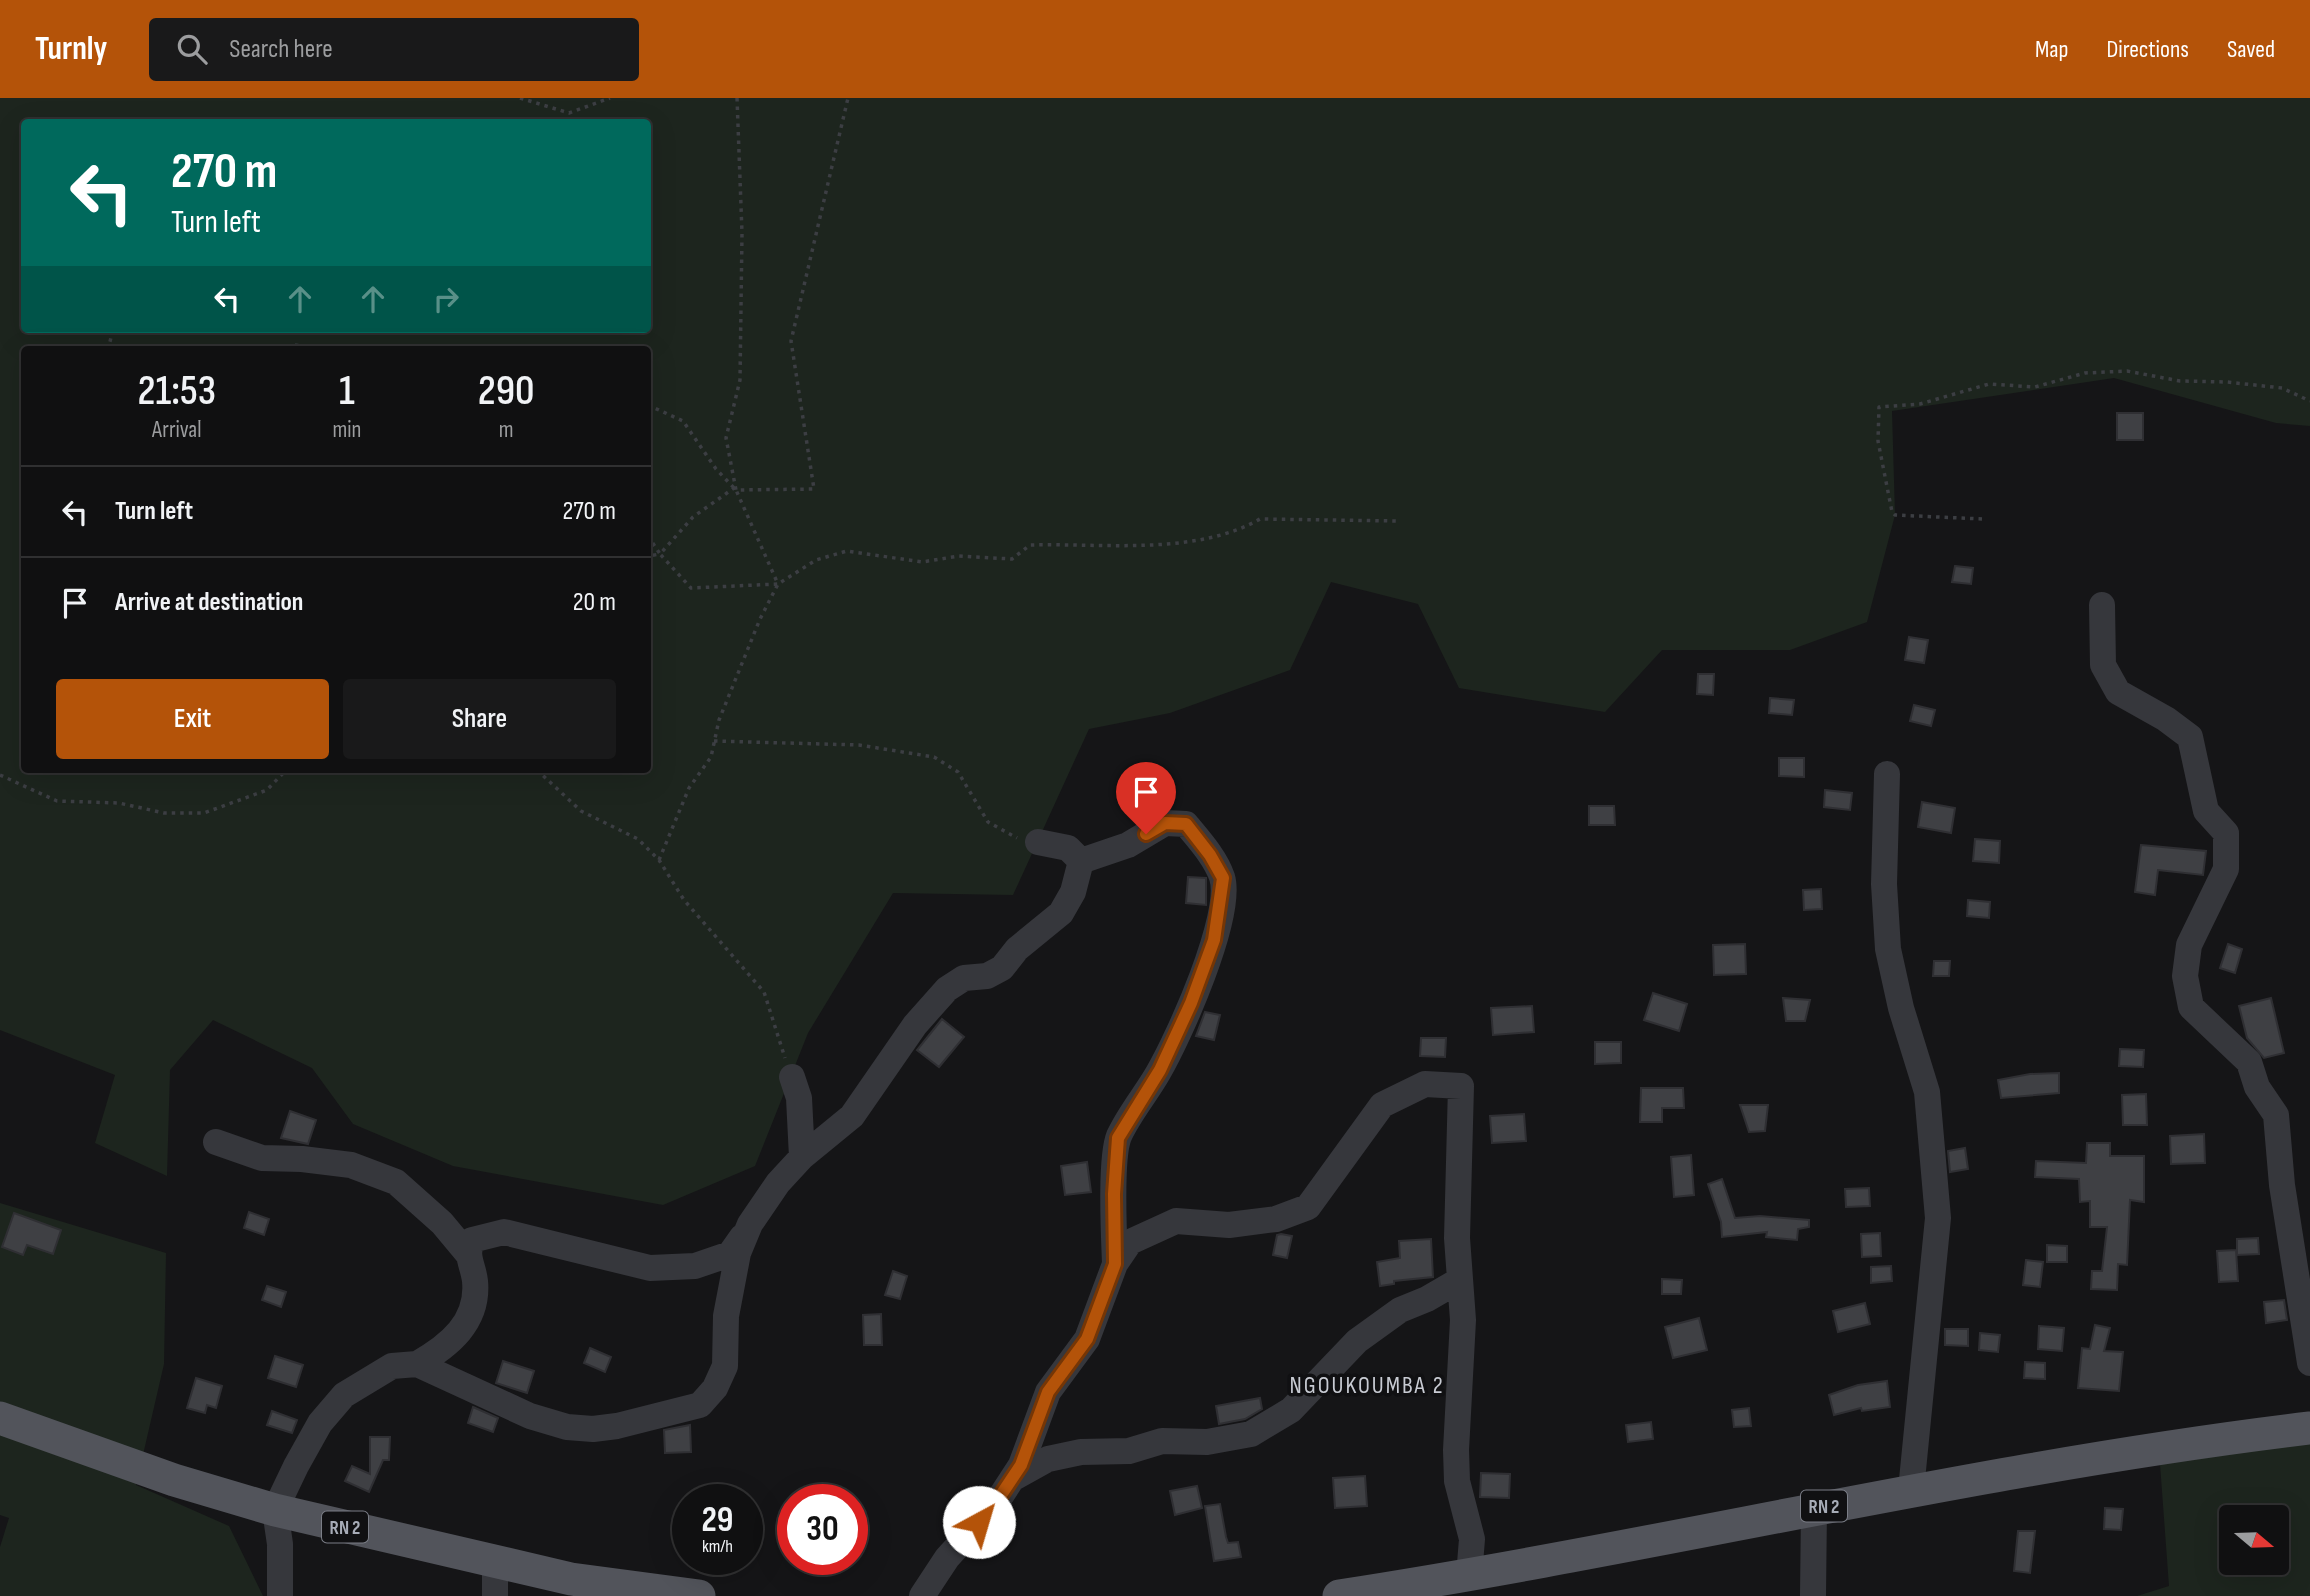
<!DOCTYPE html>
<style>
:root{--surface:#101011;--page:#19191a;--text:#f1f3f6;--muted:#9c9d9f;--line:#303031;--accent:#b45309}
body{margin:0;font-family:"Sofia Sans Condensed",sans-serif;background:var(--page);color:var(--text);height:100vh;display:flex;flex-direction:column;font-size:26px;white-space:nowrap}
*{box-sizing:border-box;margin:0}
p{font-size:23px;color:var(--muted)}
.icon{flex:none;width:38px;height:38px;fill:none;stroke:currentColor;stroke-width:2;stroke-linecap:round;stroke-linejoin:round}
.map{position:relative;flex:1;overflow:hidden}
.side{position:absolute;left:21px;top:248px;width:630px;height:427px;display:flex;flex-direction:column;background:var(--surface);border-radius:7px;box-shadow:0 7px 28px #0002,0 0 0 2px var(--line)}
.side>*{flex:none}
.banner{position:absolute;left:21px;top:21px;width:630px;height:214px;border-radius:7px;box-shadow:0 7px 28px #0002,0 0 0 2px var(--line);background:#00695c;color:#fff;overflow:hidden}
.needle{width:46px;rotate:109deg}
.fabs{position:absolute;left:2219px;top:1407px;display:grid;gap:14px}
.fabs a{display:grid;place-items:center;width:70px;height:70px;border-radius:7px;background:var(--surface);box-shadow:0 7px 28px #0002,0 0 0 2px var(--line);font-size:35px}
.speed{position:absolute;left:672px;top:1386px;display:flex;gap:14px;font-size:35px;font-weight:700;text-align:center}
.speed>*{display:grid;place-content:center;width:91px;height:91px;border-radius:50%;background:var(--surface);box-shadow:0 7px 28px #0002,0 0 0 2px var(--line);line-height:1}
.speed small{font-size:18px;font-weight:400}
.speed .limit{border:10px solid #d22;background:#fff;color:#111}
.pin{position:absolute;display:grid;place-items:center;width:60px;height:60px;color:#fff;margin:-72px -30px;border-radius:50% 50% 50% 0;rotate:-45deg;box-shadow:0 0 7px #0007}
.pin .icon{rotate:45deg}
.me{position:absolute;width:77px;margin:-38px;rotate:39deg;stroke-linejoin:round;filter:drop-shadow(0 0 5px #0008)}
.turn{display:flex;align-items:center;gap:24px;height:147px;padding:0 35px;font-size:32px}
.turn .icon{width:91px;height:91px;stroke-width:2.5}
.turn b{display:block;font-size:49px;line-height:60px}
.lanes{display:flex;align-items:center;height:66px;padding:0 35px;background:#0003;justify-content:center;gap:35px;direction:ltr}
.lanes .off{opacity:.35}
.eta{display:flex;justify-content:space-evenly;align-items:center;height:119px;text-align:center}
.eta b{font-size:42px;font-weight:600;line-height:49px}
.action{display:flex;gap:14px;margin-top:auto;padding:14px 35px}
.action a{flex:1;height:80px;border-radius:7px;background:var(--accent);color:#fff;font-size:28px;font-weight:600;line-height:80px;text-align:center}
.action a+a{background:var(--page);color:var(--text)}
ul{padding:0;list-style:none}
li{display:flex;align-items:center;gap:21px;height:91px;padding:0 35px;border-top:2px solid var(--line)}
li div{flex:1}
li b{display:block;font-size:26px}
li em{font-style:normal}
header{display:flex;align-items:center;gap:42px;box-sizing:border-box;height:98px;padding:0 35px;background:var(--accent);color:#fff}
header strong{font-size:33px}
nav{display:flex;gap:38px;margin-inline-start:auto;font-size:24px}
.search{width:490px;height:63px;background:var(--page);display:flex;align-items:center;gap:18px;box-sizing:border-box;padding:0 24px;border-radius:7px;color:var(--muted);font-size:26px}
.map>svg:first-child{display:block}
.green{fill:#1d251e;fill-rule:evenodd}
.building{fill:#3f4044;stroke:#2f2f33;stroke-width:2}
.lines{fill:none;stroke-linecap:round;stroke-linejoin:round}
.path{stroke:#3c3e43;stroke-width:3.5;stroke-dasharray:3.5 5;stroke-linecap:butt}
.minor{stroke:#36373c;stroke-width:26}
.major{stroke:#52545b;stroke-width:33}
.route-casing{stroke:#753606;stroke-width:18}
.route{stroke:#b45309;stroke-width:12}
.labels{text-anchor:middle;stroke-width:7;stroke-linejoin:round;paint-order:stroke}
.shield{fill:#101012;stroke:#7a7d86;stroke-width:2}
.shield-label{font-size:19px;font-weight:bold;fill:#a7acb7}
.quarter-label{font-size:24px;letter-spacing:2px;fill:#c8cbd3;stroke:#101012}
</style>
<header>
<strong>Turnly</strong>
<div class="search"><svg class="icon" aria-label="search" viewBox="0 0 24 24"><circle cx="10" cy="10" r="6"/><path d="M15 15l6 6"/></svg>Search here</div>
<nav><a>Map</a><a>Directions</a><a>Saved</a></nav>
</header>
<div class="map">
<svg width="2310" height="1498" viewBox="0 0 2310 1498">
<rect width="100%" height="100%" fill="#151517"/>
<path class="green" d="M0,0H2310V328L2276,325L2114,280L1892,313L1895,417L1867,524L1790,552H1662L1605,614L1459,590L1418,506L1331,484L1290,572L1170,615L1089,631L1013,797L893,795L808,935L755,1068L663,1107L453,1068L353,1026L312,970L213,922L170,972L167,1078L95,1045L115,977L0,932ZM24,24H648V231H24ZM24,252H648V672H24Z
M0,1105L166,1155L164,1266L136,1387L229,1428L263,1498H0V1449L9,1420L0,1417Z
M2310,1345V1498H2137L2169,1488L2160,1366ZM2231,1419H2277V1465H2231Z"/>
<path class="building" d="M2117,315H2143V342H2117Z
M1955,468L1973,470L1971,486L1952,484Z
M1909,539L1928,542L1924,565L1905,562Z
M1698,576H1714L1713,597L1697,596Z
M1770,600L1794,602L1792,617L1769,615Z
M1914,607L1935,612L1931,628L1910,623Z
M1779,660H1804V679L1779,678Z
M1825,692L1852,695L1850,712L1824,709Z
M1922,704L1955,710L1951,735L1918,729Z
M1589,708H1614L1615,727H1589Z
M1975,741L2000,743L1999,765L1973,763Z
M2141,747L2206,753L2203,777L2158,772L2155,797L2135,794Z
M1188,779L1206,780V807L1186,805Z
M1821,791L1822,811L1804,812L1803,792Z
M1968,802L1990,804L1989,820L1967,818Z
M1745,846L1746,876L1714,877L1713,847Z
M2228,846L2242,851L2235,875L2220,870Z
M1934,863H1950L1949,878H1933Z
M1653,895L1687,906L1679,933L1644,922Z
M1783,900L1810,902L1805,923H1786Z
M2271,900L2284,955L2264,960L2247,940L2239,908Z
M1532,908L1534,934L1493,937L1491,910Z
M1205,914L1220,917L1214,942L1196,938Z
M942,921L964,939L939,969L917,952Z
M1421,940H1446L1445,959L1420,958Z
M1595,944H1621V965L1595,966Z
M2120,951L2144,952L2143,969L2119,968Z
M2059,975V995L2001,1000L1998,982L2030,976Z
M1641,990H1683L1684,1010H1662V1024H1640Z
M2146,996L2147,1027H2123L2122,997Z
M1740,1007H1768L1765,1033L1749,1034Z
M290,1013L316,1022L308,1046L281,1040Z
M1524,1016L1526,1043L1492,1045L1490,1018Z
M2204,1036L2205,1065L2171,1066L2170,1038Z
M2087,1045H2110V1058H2144V1104L2130,1102L2127,1167L2118,1166L2117,1192L2091,1191L2092,1173H2102L2107,1129H2090V1103L2080,1104L2079,1081L2035,1079L2036,1063L2086,1065Z
M1965,1050L1968,1071L1950,1074L1948,1053Z
M1691,1057L1694,1097L1674,1099L1671,1059Z
M1087,1064L1091,1094L1065,1097L1061,1068Z
M1722,1081L1735,1120L1760,1118L1809,1122V1129L1798,1131L1797,1142L1766,1139L1767,1134L1722,1139L1721,1124L1708,1086Z
M1869,1090L1870,1108L1846,1109L1845,1091Z
M249,1114L269,1121L264,1137L244,1130Z
M14,1115L61,1132L53,1156L27,1147L23,1157L2,1149Z
M1880,1135L1881,1158L1862,1159L1861,1136Z
M1281,1136L1292,1138L1287,1160L1273,1157L1277,1137Z
M2258,1140L2259,1156L2237,1157V1141Z
M1431,1141L1433,1179L1394,1183V1186L1380,1188L1377,1164L1400,1160L1399,1143Z
M2047,1147L2067,1148V1164H2047Z
M2236,1152L2238,1183L2219,1184L2217,1153Z
M2026,1162L2043,1164L2040,1189L2023,1187Z
M1891,1168L1892,1183L1871,1185V1169Z
M893,1173L907,1178L900,1201L885,1197Z
M1662,1181L1682,1182L1681,1196H1662Z
M267,1188L286,1194L281,1209L262,1202Z
M2284,1202L2287,1222L2266,1225L2264,1204Z
M1865,1205L1870,1226L1838,1234L1833,1213Z
M881,1216L882,1247H864L863,1217Z
M1699,1220L1707,1252L1673,1260L1665,1229Z
M2095,1227L2110,1230L2104,1253L2123,1254L2119,1293L2078,1290L2082,1250L2090,1251Z
M2039,1228L2064,1230L2062,1253L2038,1251Z
M1945,1231H1968V1248L1945,1247Z
M1980,1235L2000,1237L1998,1254L1979,1252Z
M590,1250L611,1259L605,1274L584,1265Z
M275,1258L303,1267L296,1289L268,1280Z
M503,1263L534,1273L527,1295L496,1285Z
M2025,1264L2045,1265V1281L2024,1280Z
M196,1280L222,1288L216,1310L207,1307L205,1315L187,1310Z
M1887,1283L1890,1309L1862,1313L1861,1310L1834,1317L1829,1297L1858,1287Z
M1260,1300L1262,1311L1245,1321L1219,1326L1216,1308Z
M473,1309L498,1320L493,1334L468,1325Z
M1749,1310L1751,1328L1734,1329L1732,1312Z
M272,1313L297,1322L292,1335L267,1327Z
M1651,1324L1653,1341L1628,1344L1626,1327Z
M690,1327L691,1354L665,1355L664,1332Z
M370,1339H390L389,1362H383L369,1394L345,1383L352,1368L370,1376Z
M1481,1375L1510,1376L1509,1400L1480,1399Z
M1365,1378L1367,1408L1335,1410L1333,1380Z
M1197,1388L1202,1410L1175,1417L1170,1393Z
M1220,1406L1226,1439L1228,1445L1238,1444L1241,1459L1214,1463L1205,1408Z
M2105,1410L2123,1411L2121,1432L2104,1431Z
M2018,1433H2035L2030,1475L2014,1473Z"/>
<g class="lines">
<path class="path" d="M520,0L569,15L610,0
M737,0L742,135L740,282L726,340L736,392L814,391L791,243L848,0
M295,247L339,252
M108,252L113,231
M648,307L683,323L716,371L736,392L778,486L691,490L660,456L648,458
M1982,421L1895,417L1892,414L1878,343L1879,309L1920,306L1989,286L2035,289L2085,275L2127,273L2180,283L2227,284L2282,290L2310,303
M648,438L660,456L693,419L734,390
M714,643L859,647L934,659L958,674L988,724L1017,740
M537,672L581,713L638,741L659,762L684,802L764,894L785,960
M0,677L57,703L119,705L164,715H204L267,692L286,672
M659,762L689,690L711,659L719,622L760,521L778,486L816,462L847,453L922,464L959,458L1012,461L1030,447C1104,445 1195,458 1260,421L1399,423"/>
<path class="minor" d="M2102,507L2103,567L2118,594L2166,621L2190,639L2206,713L2226,735V771L2189,847L2185,878L2191,909L2249,964L2257,989L2276,1017L2282,1087L2310,1265
M1887,676L1884,786L1888,851L1901,910L1927,994L1938,1120L1911,1392
M1038,744L1068,750L1081,763
M1081,763L1128,747L1165,725L1186,726C1199,742 1215,759 1222,779C1234,817 1179,939 1158,975C1146,996 1129,1016 1119,1038C1110,1060 1114,1139 1115,1166
M792,979L799,1000L802,1059
M216,1044L262,1060L302,1061L351,1067L396,1084L442,1125L467,1155
M417,1266C449,1248 479,1224 475,1183C473,1166 465,1159 472,1142L504,1134L650,1170L695,1168L730,1156L742,1139
M1012,1381L1048,1361L1081,1354L1129,1353L1162,1343L1207,1344L1251,1336L1291,1312L1357,1243L1400,1212L1427,1201L1458,1183
M280,1498V1446L275,1412L296,1368L320,1325L344,1297L392,1268L417,1266L530,1318L567,1329L593,1331L617,1328L700,1307L715,1290L725,1268L726,1218L738,1155L750,1126L778,1085L802,1059L852,1018L915,927L947,891L964,880L987,878L1002,870L1017,851L1061,815L1073,794L1081,763
M495,1498V1465
M922,1498L947,1460L995,1407L1021,1367L1048,1294L1087,1241L1115,1166L1130,1144L1176,1123L1229,1127L1276,1121L1308,1109L1382,1007L1425,986L1461,988L1457,1140L1463,1222L1456,1352L1457,1383L1472,1441L1469,1478
M1813,1498L1814,1410"/>
<path class="major" d="M0,1320L174,1382L275,1412L571,1481L699,1498
M1339,1498C1664,1448 1983,1369 2310,1330"/>
</g>
<g class="lines">
<g class="route-casing">
<path id="route" d="M979,1424L995,1406L1021,1367L1048,1294L1087,1241L1115,1166L1114,1096L1118,1040L1160,972L1191,905L1214,842L1223,780L1210,757L1186,726L1165,725L1146,736"/>
</g>
<use href="#route" class="route"/>
</g>
<g class="labels">
<g class="shield">
<rect x="1801" y="1392.5" width="46" height="31" rx="5"/>
<rect x="322" y="1413.5" width="46" height="31" rx="5"/>
</g>
<g class="shield-label">
<text x="1824" y="1415">RN 2</text>
<text x="345" y="1436">RN 2</text>
</g>
<g class="quarter-label">
<text x="1367" y="1295">NGOUKOUMBA 2</text>
</g>
</g>
</svg>
<div class="fabs">
<a><svg class="needle" viewBox="-14 -14 28 28"><path d="M0-13l5 13h-10z" fill="#e53935"/><path d="M0 13l5-13h-10z" fill="#9c9d9f"/></svg></a>
</div>
<div class="speed"><div>29<small>km/h</small></div><div class="limit">30</div></div>
<div class="pin" style="left:1146px;top:736px;background:#d93025"><svg class="icon" aria-label="arrive" viewBox="0 0 24 24"><path d="M6 21V4h12l-3 4 3 4H6"/></svg></div>
<svg class="me" style="left:979px;top:1424px" viewBox="-20 -20 40 40"><circle r="19" fill="#fff"/><path d="M0-13L10 11 0 6-10 11z" fill="#b45309"/></svg>
<div class="banner">
<div class="turn"><svg class="icon" aria-label="left" viewBox="0 0 24 24"><path d="M17 20v-9H6M10 6l-5 5 5 5"/></svg><div><b>270 m</b>Turn left</div></div>
<div class="lanes"><svg class="icon" aria-label="left" viewBox="0 0 24 24"><path d="M17 20v-9H6M10 6l-5 5 5 5"/></svg><svg class="icon off" aria-label="ahead" viewBox="0 0 24 24"><path d="M12 20V5M6 11l6-6 6 6"/></svg><svg class="icon off" aria-label="ahead" viewBox="0 0 24 24"><path d="M12 20V5M6 11l6-6 6 6"/></svg><svg class="icon off" aria-label="right" viewBox="0 0 24 24"><path d="M7 20v-9h11M14 6l5 5-5 5"/></svg></div>
</div>
<section class="side">
<div class="eta">
<div><b>21:53</b><p>Arrival</p></div>
<div><b>1</b><p>min</p></div>
<div><b>290</b><p>m</p></div>
</div>
<ul>
<li><svg class="icon" aria-label="left" viewBox="0 0 24 24"><path d="M17 20v-9H6M10 6l-5 5 5 5"/></svg><div><b>Turn left</b></div><em>270 m</em></li>
<li><svg class="icon" aria-label="arrive" viewBox="0 0 24 24"><path d="M6 21V4h12l-3 4 3 4H6"/></svg><div><b>Arrive at destination</b></div><em>20 m</em></li>
</ul>
<div class="action"><a>Exit</a><a>Share</a></div>
</section>
</div>
